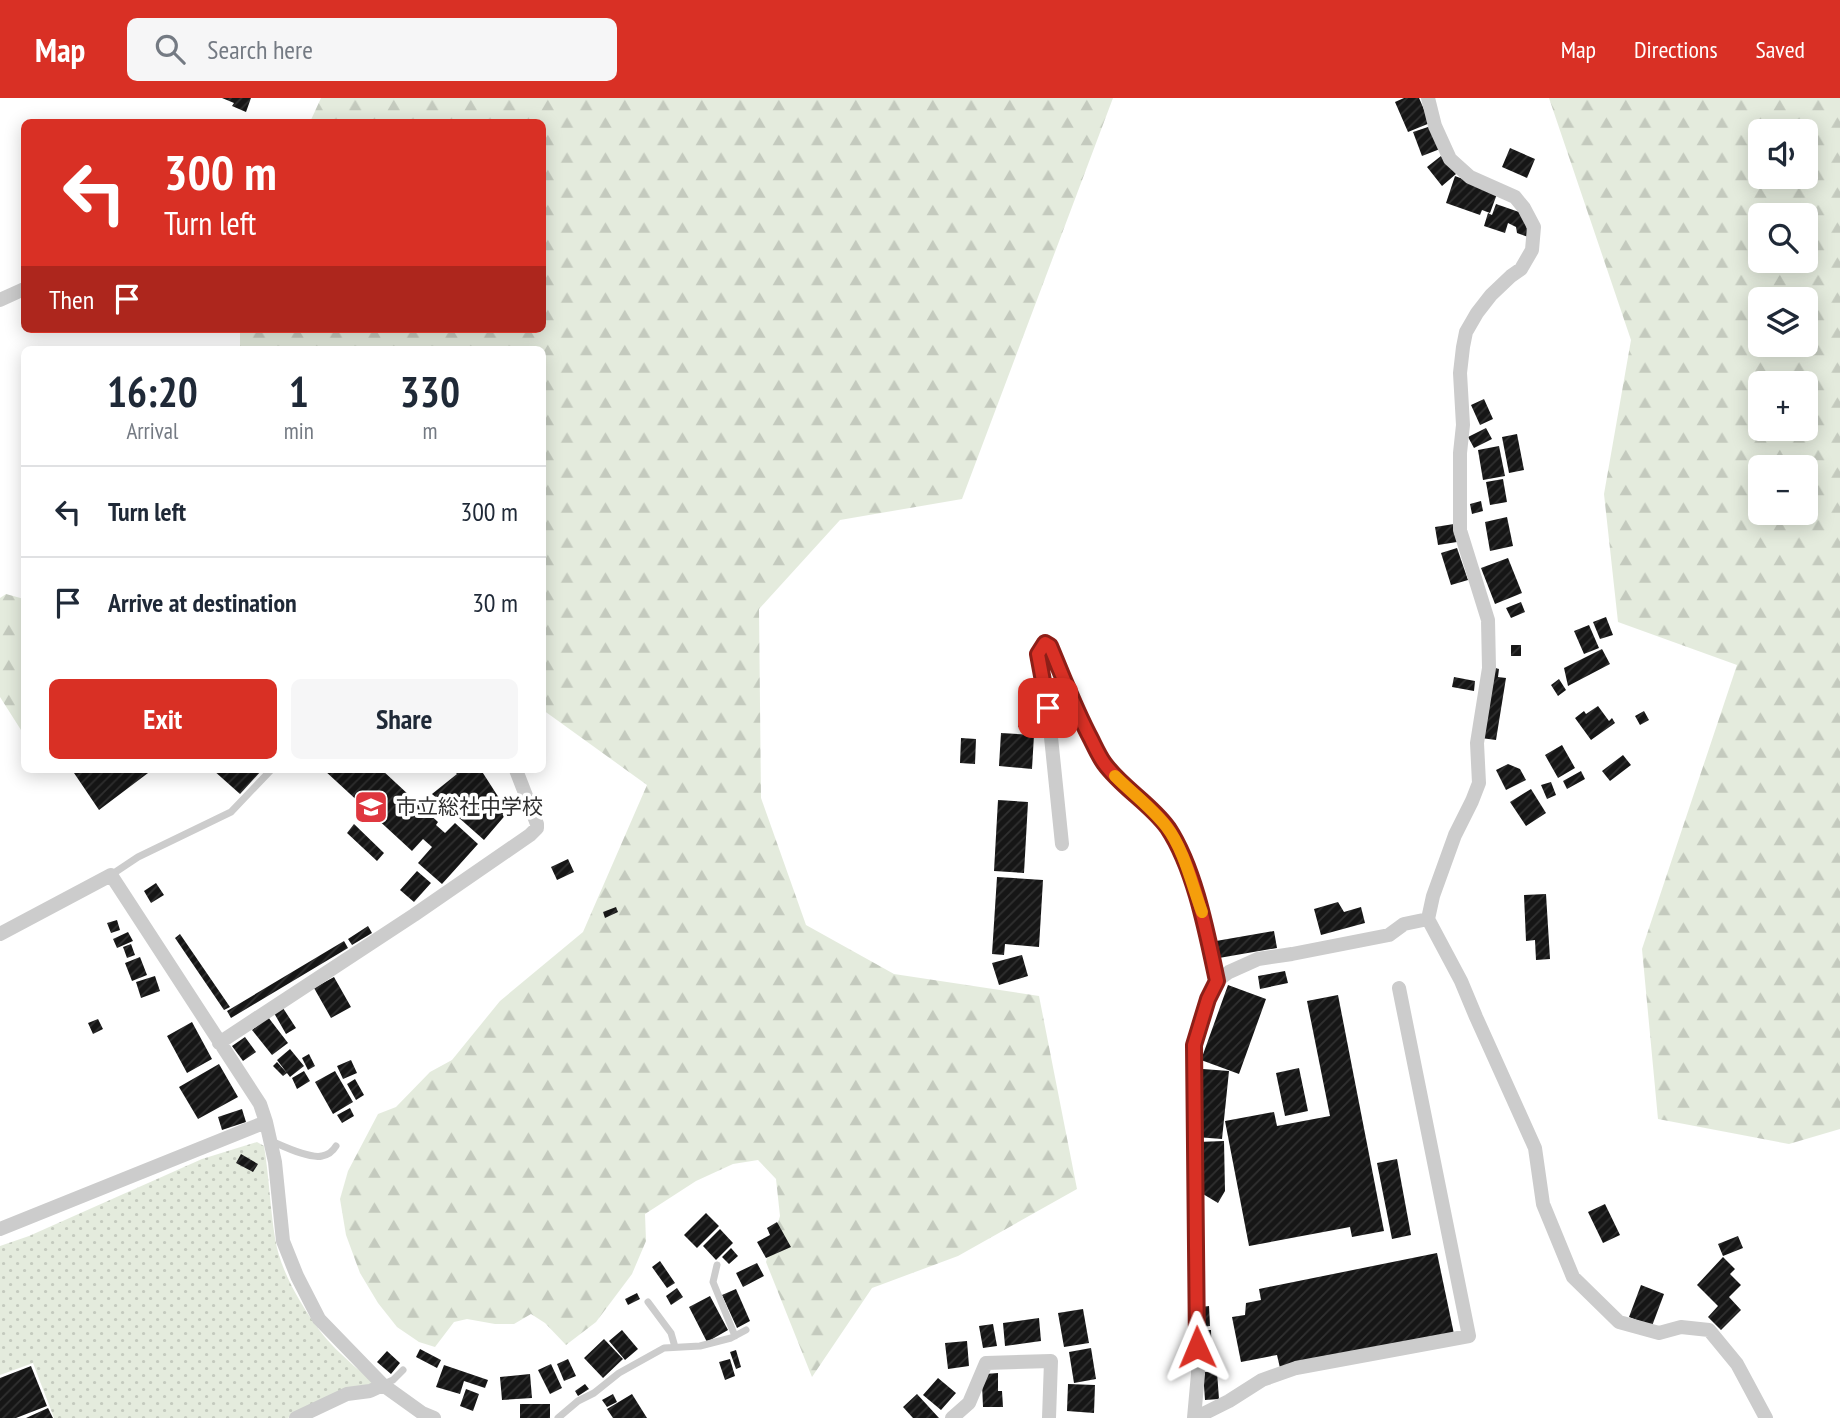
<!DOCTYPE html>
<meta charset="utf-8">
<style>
:root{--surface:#fff;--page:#f6f6f7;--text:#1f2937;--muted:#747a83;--line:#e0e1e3;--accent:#d93025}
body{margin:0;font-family:"PT Sans Narrow","Noto Sans JP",sans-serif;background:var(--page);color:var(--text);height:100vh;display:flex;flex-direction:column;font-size:26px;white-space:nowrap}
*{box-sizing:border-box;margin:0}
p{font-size:23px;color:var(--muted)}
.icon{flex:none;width:38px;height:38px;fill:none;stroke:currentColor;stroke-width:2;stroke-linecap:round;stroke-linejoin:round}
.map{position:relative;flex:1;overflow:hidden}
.side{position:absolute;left:21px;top:248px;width:525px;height:427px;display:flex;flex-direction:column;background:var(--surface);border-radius:10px;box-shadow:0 4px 18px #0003}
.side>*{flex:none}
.guide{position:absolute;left:21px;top:21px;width:525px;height:214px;border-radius:10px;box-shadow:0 4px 18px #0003;background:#d93025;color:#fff;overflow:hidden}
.fabs{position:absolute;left:1748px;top:21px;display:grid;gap:14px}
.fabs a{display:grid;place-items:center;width:70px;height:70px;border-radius:10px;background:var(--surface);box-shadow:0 4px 18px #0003;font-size:35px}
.pin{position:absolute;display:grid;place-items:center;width:60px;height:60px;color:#fff;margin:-30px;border-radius:14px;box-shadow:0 4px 10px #0006}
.me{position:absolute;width:77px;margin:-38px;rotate:359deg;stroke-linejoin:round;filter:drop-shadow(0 0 5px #0008)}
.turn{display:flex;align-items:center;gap:24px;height:147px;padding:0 28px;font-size:32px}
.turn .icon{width:91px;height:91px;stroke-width:2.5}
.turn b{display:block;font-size:49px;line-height:60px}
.then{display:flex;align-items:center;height:66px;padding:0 28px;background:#0003;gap:14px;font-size:26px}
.eta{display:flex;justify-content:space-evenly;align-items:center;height:119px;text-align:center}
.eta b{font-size:42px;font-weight:700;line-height:49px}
.cta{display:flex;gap:14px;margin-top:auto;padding:14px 28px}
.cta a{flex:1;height:80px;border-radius:10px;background:var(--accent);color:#fff;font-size:28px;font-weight:700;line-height:80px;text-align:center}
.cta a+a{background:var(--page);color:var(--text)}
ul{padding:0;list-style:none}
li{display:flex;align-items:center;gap:21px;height:91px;padding:0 28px;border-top:2px solid var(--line)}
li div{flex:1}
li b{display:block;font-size:26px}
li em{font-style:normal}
header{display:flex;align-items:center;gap:42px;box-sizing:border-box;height:98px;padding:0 35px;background:var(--accent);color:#fff}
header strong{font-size:33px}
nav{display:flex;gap:38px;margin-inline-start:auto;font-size:24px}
.search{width:490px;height:63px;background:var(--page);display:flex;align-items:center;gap:18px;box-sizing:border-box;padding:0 24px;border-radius:10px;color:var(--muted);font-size:26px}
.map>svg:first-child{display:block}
.grass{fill:url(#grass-dots)}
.forest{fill:url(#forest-firs);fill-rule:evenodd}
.building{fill:url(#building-hatch)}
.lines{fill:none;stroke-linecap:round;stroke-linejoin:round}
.lane{stroke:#ccc;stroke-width:7}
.street{stroke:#ccc;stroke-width:14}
.route-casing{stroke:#8d1f18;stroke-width:18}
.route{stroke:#d93025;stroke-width:12}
.slow{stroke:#f59e0b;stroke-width:12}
.labels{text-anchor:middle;stroke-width:7;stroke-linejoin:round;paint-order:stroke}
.poi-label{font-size:21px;fill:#2f2f2f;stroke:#fff;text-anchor:start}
</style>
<header>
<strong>Map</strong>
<div class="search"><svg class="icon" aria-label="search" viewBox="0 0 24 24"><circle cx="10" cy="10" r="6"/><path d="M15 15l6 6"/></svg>Search here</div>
<nav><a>Map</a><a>Directions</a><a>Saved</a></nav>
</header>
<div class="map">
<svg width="1840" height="1320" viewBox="0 0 1840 1320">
<defs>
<pattern id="grass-dots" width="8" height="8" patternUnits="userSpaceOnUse" patternTransform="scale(1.75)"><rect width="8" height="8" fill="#e4ebdd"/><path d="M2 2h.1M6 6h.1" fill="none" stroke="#c4cabe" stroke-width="1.8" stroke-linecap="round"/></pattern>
<pattern id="forest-firs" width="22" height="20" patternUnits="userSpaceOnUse" patternTransform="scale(1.75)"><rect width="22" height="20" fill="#e4ebdd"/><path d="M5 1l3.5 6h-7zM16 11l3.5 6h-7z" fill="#c4cabe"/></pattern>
<pattern id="building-hatch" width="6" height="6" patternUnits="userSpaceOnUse" patternTransform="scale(1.75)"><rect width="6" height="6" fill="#161616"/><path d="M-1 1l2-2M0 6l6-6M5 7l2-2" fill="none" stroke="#303030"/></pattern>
</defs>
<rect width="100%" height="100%" fill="#fff"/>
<path class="grass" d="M257,1044L264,1048C269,1078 270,1109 275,1140C280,1172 300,1206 320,1233C329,1245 342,1257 354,1268C361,1274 369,1277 373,1286L326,1301L288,1320H54L33,1265L0,1277V1148L29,1138L202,1061Z"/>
<path class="forest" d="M321,0H1113L962,401L840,422L759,511L761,700L806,827L894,876L1039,898L1077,1091L958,1158L872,1190L812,1279L766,1164L780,1118L776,1081L758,1062L733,1066L696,1083L645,1116L646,1143L632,1176L596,1224L566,1247L545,1225L531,1216L514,1226H495L467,1221L454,1224L435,1249L419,1244L397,1229L378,1205L360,1175L346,1137L340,1101L348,1073L378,1016L396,1009L430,974L452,962L500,903L583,834L647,687L543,612L542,252H240V231H542V24H310Z
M1549,0H1840V1031L1789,1046L1658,1021L1642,851L1737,567L1618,524L1604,396L1631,242ZM1760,33H1806V79H1760ZM1760,117H1806V163H1760ZM1760,201H1806V247H1760ZM1760,285H1806V331H1760ZM1760,369H1806V415H1760Z
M6,496L24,501V631L21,632L0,599V500Z"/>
<path class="building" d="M222,0H251L246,14L232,8L234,5Z
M1404,0H1419L1430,25L1408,34L1395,4Z
M1431,28L1440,51L1422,58L1413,34Z
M1510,50L1535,61L1527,80L1502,69Z
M1441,58L1456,76L1442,88L1427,69Z
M1455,78L1492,92L1497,96L1490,115L1482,112L1480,117L1446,105Z
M1496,106L1519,114L1525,118L1528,139L1517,135L1516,129L1508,125L1505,135L1484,128L1488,115L1492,117Z
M1484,301L1493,321L1480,327L1471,307Z
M1486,330L1492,341L1474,350L1468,339Z
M1517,336L1524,372L1509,375L1502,339Z
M1499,348L1505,378L1483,382L1478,352Z
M1503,381L1507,404L1490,407L1486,384Z
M1481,403L1483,413L1472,416L1470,406Z
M1507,419L1513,448L1490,453L1485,424Z
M1454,426L1457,444L1438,447L1435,429Z
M1457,450L1468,482L1451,487L1441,455Z
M1508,460L1522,495L1495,506L1481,470Z
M1521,504L1525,514L1511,520L1506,510Z
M1606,519L1613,537L1600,541L1593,524Z
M1589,527L1599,550L1584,556L1574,533Z
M1511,547H1521V558H1511Z
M1602,551L1610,566L1568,588L1564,570Z
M1492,569L1499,571L1498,579L1506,580L1496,642L1481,640Z
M1454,579L1475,583L1474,593L1452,589Z
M1559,581L1566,592L1558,598L1551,587Z
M1598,608L1609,623L1612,620L1615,625L1591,642L1575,620L1584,613L1586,616Z
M1644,613L1649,622L1640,627L1635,618Z
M1020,618L1031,620L1028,631L1018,629Z
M1001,635L1034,637L1032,671L999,668Z
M961,640L976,641L975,666L960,665Z
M1562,647L1575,670L1558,680L1545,657Z
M1623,657L1631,667L1610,683L1602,673Z
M1508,666L1520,671L1526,682L1506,692L1496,672Z
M72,672H152L99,712Z
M213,672H262L240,696Z
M324,672H382L438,724L436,727L445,735L455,725L478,746L442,786L418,765L432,749L423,741L412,753Z
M453,672H481L508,714L484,742L432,696L457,676Z
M1581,673L1585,681L1567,691L1563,683Z
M1551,684L1556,697L1547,701L1541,687Z
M1531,691L1546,715L1526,728L1510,704Z
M998,702L1028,704L1024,775L994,773Z
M354,726L384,755L377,763L347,735Z
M568,761L574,774L557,782L551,769Z
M417,773L431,785L414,804L400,792Z
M997,779L1043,782L1039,849L1005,846L1004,857L992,856Z
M156,785L164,797L151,805L144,793Z
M1546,796L1550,861L1536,862L1535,842L1526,843L1524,797Z
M1338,804L1344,814L1361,809L1365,825L1321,837L1314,811Z
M616,809L618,814L605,820L603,814Z
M117,822L120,832L111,835L107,825Z
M368,828L372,835L352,847L348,841Z
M1274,833L1277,850L1219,860L1216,843Z
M128,834L133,843L117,850L113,841Z
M180,836L230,909L224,912L175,840Z
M344,843L348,850L231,920L227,913Z
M131,846L135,857L127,860L123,849Z
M1022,857L1028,878L999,887L992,865Z
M140,859L147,877L132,883L125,865Z
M1285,873L1288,885L1260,891L1258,878Z
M155,878L160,893L141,900L136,884Z
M334,879L351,909L331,920L314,890Z
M1228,887L1266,901L1239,976L1201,962Z
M1338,897L1384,1133L1352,1139L1350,1129L1249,1148L1225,1023L1274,1014L1277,1028L1330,1018L1307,903Z
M283,910L296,930L286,936L274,915Z
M268,919L288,945L272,957L252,932Z
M98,921L103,931L93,936L88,925Z
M192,924L212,961L187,975L167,938Z
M245,939L256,954L243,963L232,948Z
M290,951L304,968L290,979L277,962Z
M309,956L315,968L308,972L302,960Z
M351,962L357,975L343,981L337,968Z
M277,964L287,975L283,978L273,968Z
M219,966L238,999L198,1021L179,989Z
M1299,970L1308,1013L1285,1018L1276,975Z
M1203,971L1229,973L1222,1041L1196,1039Z
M304,973L310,983L297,991L292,980Z
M335,973L353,1004L333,1016L315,984Z
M355,981L364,997L356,1002L347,986Z
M350,1010L354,1018L342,1025L337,1017Z
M242,1011L246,1024L222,1032L218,1019Z
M1224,1043L1225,1093L1218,1105L1198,1093L1197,1044Z
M241,1056L258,1066L253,1074L236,1065Z
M1397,1061L1411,1137L1392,1141L1377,1065Z
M1605,1106L1620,1137L1603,1145L1588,1114Z
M706,1115L719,1128L697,1150L684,1137Z
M777,1124L791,1149L766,1160L757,1144L770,1137L767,1130Z
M720,1131L733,1145L716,1162L703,1148Z
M1738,1138L1743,1150L1723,1158L1718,1146Z
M731,1150L738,1158L729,1166L722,1159Z
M1437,1155L1454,1236L1280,1270L1277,1257L1241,1264L1232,1219L1245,1217L1246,1205L1261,1202L1259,1191Z
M1723,1159L1735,1171L1730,1176L1741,1187L1729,1199L1741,1212L1721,1232L1708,1219L1718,1208L1697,1187Z
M660,1163L675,1185L667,1190L652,1169Z
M757,1165L764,1178L743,1189L736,1175Z
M1641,1187L1664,1196L1652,1228L1629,1219Z
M677,1190L683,1199L671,1207L666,1198Z
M736,1191L750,1223L737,1230L722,1197Z
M637,1195L640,1201L628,1207L625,1201Z
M710,1198L728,1232L707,1244L689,1209Z
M1209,1208L1210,1228L1202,1229L1201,1209Z
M1083,1211L1089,1245L1064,1249L1058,1215Z
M1039,1220L1041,1243L1005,1248L1003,1225Z
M993,1226L997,1248L983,1250L979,1228Z
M622,1232L638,1251L625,1262L609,1243Z
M1201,1232H1211L1212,1265H1203Z
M604,1241L623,1261L603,1280L584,1260Z
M967,1243L969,1268L948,1271L945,1245Z
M1091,1250L1096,1281L1074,1285L1069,1254Z
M420,1251L441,1262L437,1270L416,1259Z
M736,1252L741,1269L736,1271L730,1254Z
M387,1253L400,1265L391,1276L377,1264Z
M568,1261L576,1278L564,1283L557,1266Z
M730,1261L735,1278L725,1282L719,1264Z
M551,1266L562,1290L550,1296L538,1272Z
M444,1267L488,1282L485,1290L464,1283L460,1296L436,1289Z
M31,1268L47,1308L16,1320H0V1280Z
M1203,1274H1217L1219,1301L1205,1302Z
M998,1275V1293H1002L1003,1309H983L982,1286L985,1285V1276Z
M530,1276L532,1300L502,1302L500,1279Z
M938,1280L956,1295L941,1312L923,1297Z
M585,1286L589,1291L578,1298L575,1293Z
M1068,1286L1095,1287L1094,1315L1067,1313Z
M466,1291L479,1296L473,1313L460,1308Z
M613,1296L617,1304L607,1309L602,1302Z
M632,1296L647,1320H613L607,1311Z
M917,1296L939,1320H913L903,1309Z
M520,1306H550V1320H520Z
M48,1310L53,1320H26Z"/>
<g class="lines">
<path class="lane" d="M111,777L138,759L231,714L271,672
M271,1043C283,1048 309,1061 322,1058C328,1057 333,1053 336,1048
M717,1167L713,1184L735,1238
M648,1204L671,1235L675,1249
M384,1286L393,1282L403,1272
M558,1320L578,1303L594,1295L619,1275L664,1250L700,1248L731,1240L746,1232"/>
<path class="street" d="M0,202L24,191
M1062,746L1048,610L1038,556L1045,546L1050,548C1063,580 1075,611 1091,641C1095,649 1099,658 1104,665C1122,690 1150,705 1168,730C1195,771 1207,836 1217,883
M1428,821L1461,883L1476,919L1535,1050L1543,1106L1573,1179L1619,1224L1659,1235L1681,1229L1709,1232L1737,1266L1766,1320
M0,836L111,777L260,1006L266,1024L0,1131
M219,945L414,817L530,737L537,730V726L516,672
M266,1024L275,1064L283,1143L297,1178L319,1221L383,1287L422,1315L434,1320
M296,1320L347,1296L370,1293L383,1287
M952,1320L969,1305L986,1265L1051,1263L1049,1320
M1194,1320L1198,1276L1194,947L1208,901L1217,883L1229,874L1258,861L1292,856L1389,837L1404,826L1428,821L1433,798L1455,737L1472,703L1479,685L1477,645L1489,570L1488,522L1460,432V355L1463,327L1460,275L1463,249L1466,234L1477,215L1491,197L1511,178L1521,171L1532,152L1534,129L1524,110L1515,99L1470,79L1450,61L1435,28L1428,0
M1195,1320L1229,1303L1262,1282L1296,1270L1469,1238L1399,890"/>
</g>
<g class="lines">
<g class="route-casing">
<path id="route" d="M1048,610L1038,556L1045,545L1050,548C1063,579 1075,611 1091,641C1095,649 1099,658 1104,665C1122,690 1150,705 1168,730C1195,771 1207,836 1217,883L1208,901L1194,947L1197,1249"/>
</g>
<use href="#route" class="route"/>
<path class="slow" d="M1115,678C1132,695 1151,709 1166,728C1184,751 1192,787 1202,814"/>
</g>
<defs>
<g id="school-square" transform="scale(1.75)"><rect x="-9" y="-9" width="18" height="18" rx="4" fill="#df373f" stroke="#fff"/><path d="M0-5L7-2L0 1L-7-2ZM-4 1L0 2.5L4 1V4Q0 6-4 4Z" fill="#fff"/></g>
</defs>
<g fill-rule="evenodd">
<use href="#school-square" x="371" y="709"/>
</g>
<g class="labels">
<g class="poi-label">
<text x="396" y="716">市立総社中学校</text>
</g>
</g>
</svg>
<div class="fabs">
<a><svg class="icon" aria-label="sound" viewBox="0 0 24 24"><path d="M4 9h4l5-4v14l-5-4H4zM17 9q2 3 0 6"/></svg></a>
<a><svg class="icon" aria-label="search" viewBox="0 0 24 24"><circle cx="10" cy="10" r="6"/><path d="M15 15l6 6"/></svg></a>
<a><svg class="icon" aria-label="layers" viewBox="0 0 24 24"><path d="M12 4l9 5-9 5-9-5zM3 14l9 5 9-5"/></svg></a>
<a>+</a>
<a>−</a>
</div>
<div class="pin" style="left:1048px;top:610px;background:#d93025"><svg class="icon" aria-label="arrive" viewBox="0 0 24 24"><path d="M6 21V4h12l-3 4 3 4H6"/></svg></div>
<svg class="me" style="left:1197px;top:1249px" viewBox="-20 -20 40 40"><path d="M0-17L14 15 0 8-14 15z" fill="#d93025" stroke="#fff" stroke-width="4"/></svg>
<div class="guide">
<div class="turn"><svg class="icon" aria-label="left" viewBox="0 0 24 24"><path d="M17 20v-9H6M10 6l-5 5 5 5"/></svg><div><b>300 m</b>Turn left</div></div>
<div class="then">Then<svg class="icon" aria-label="arrive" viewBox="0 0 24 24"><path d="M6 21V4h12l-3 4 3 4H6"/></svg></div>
</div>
<section class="side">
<div class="eta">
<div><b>16:20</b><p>Arrival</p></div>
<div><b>1</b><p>min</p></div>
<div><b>330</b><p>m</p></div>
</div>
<ul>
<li><svg class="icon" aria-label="left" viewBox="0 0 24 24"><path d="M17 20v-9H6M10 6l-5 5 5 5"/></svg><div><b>Turn left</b></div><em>300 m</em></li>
<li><svg class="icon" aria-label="arrive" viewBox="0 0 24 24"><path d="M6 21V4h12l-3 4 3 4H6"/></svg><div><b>Arrive at destination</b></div><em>30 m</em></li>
</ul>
<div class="cta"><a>Exit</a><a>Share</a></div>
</section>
</div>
